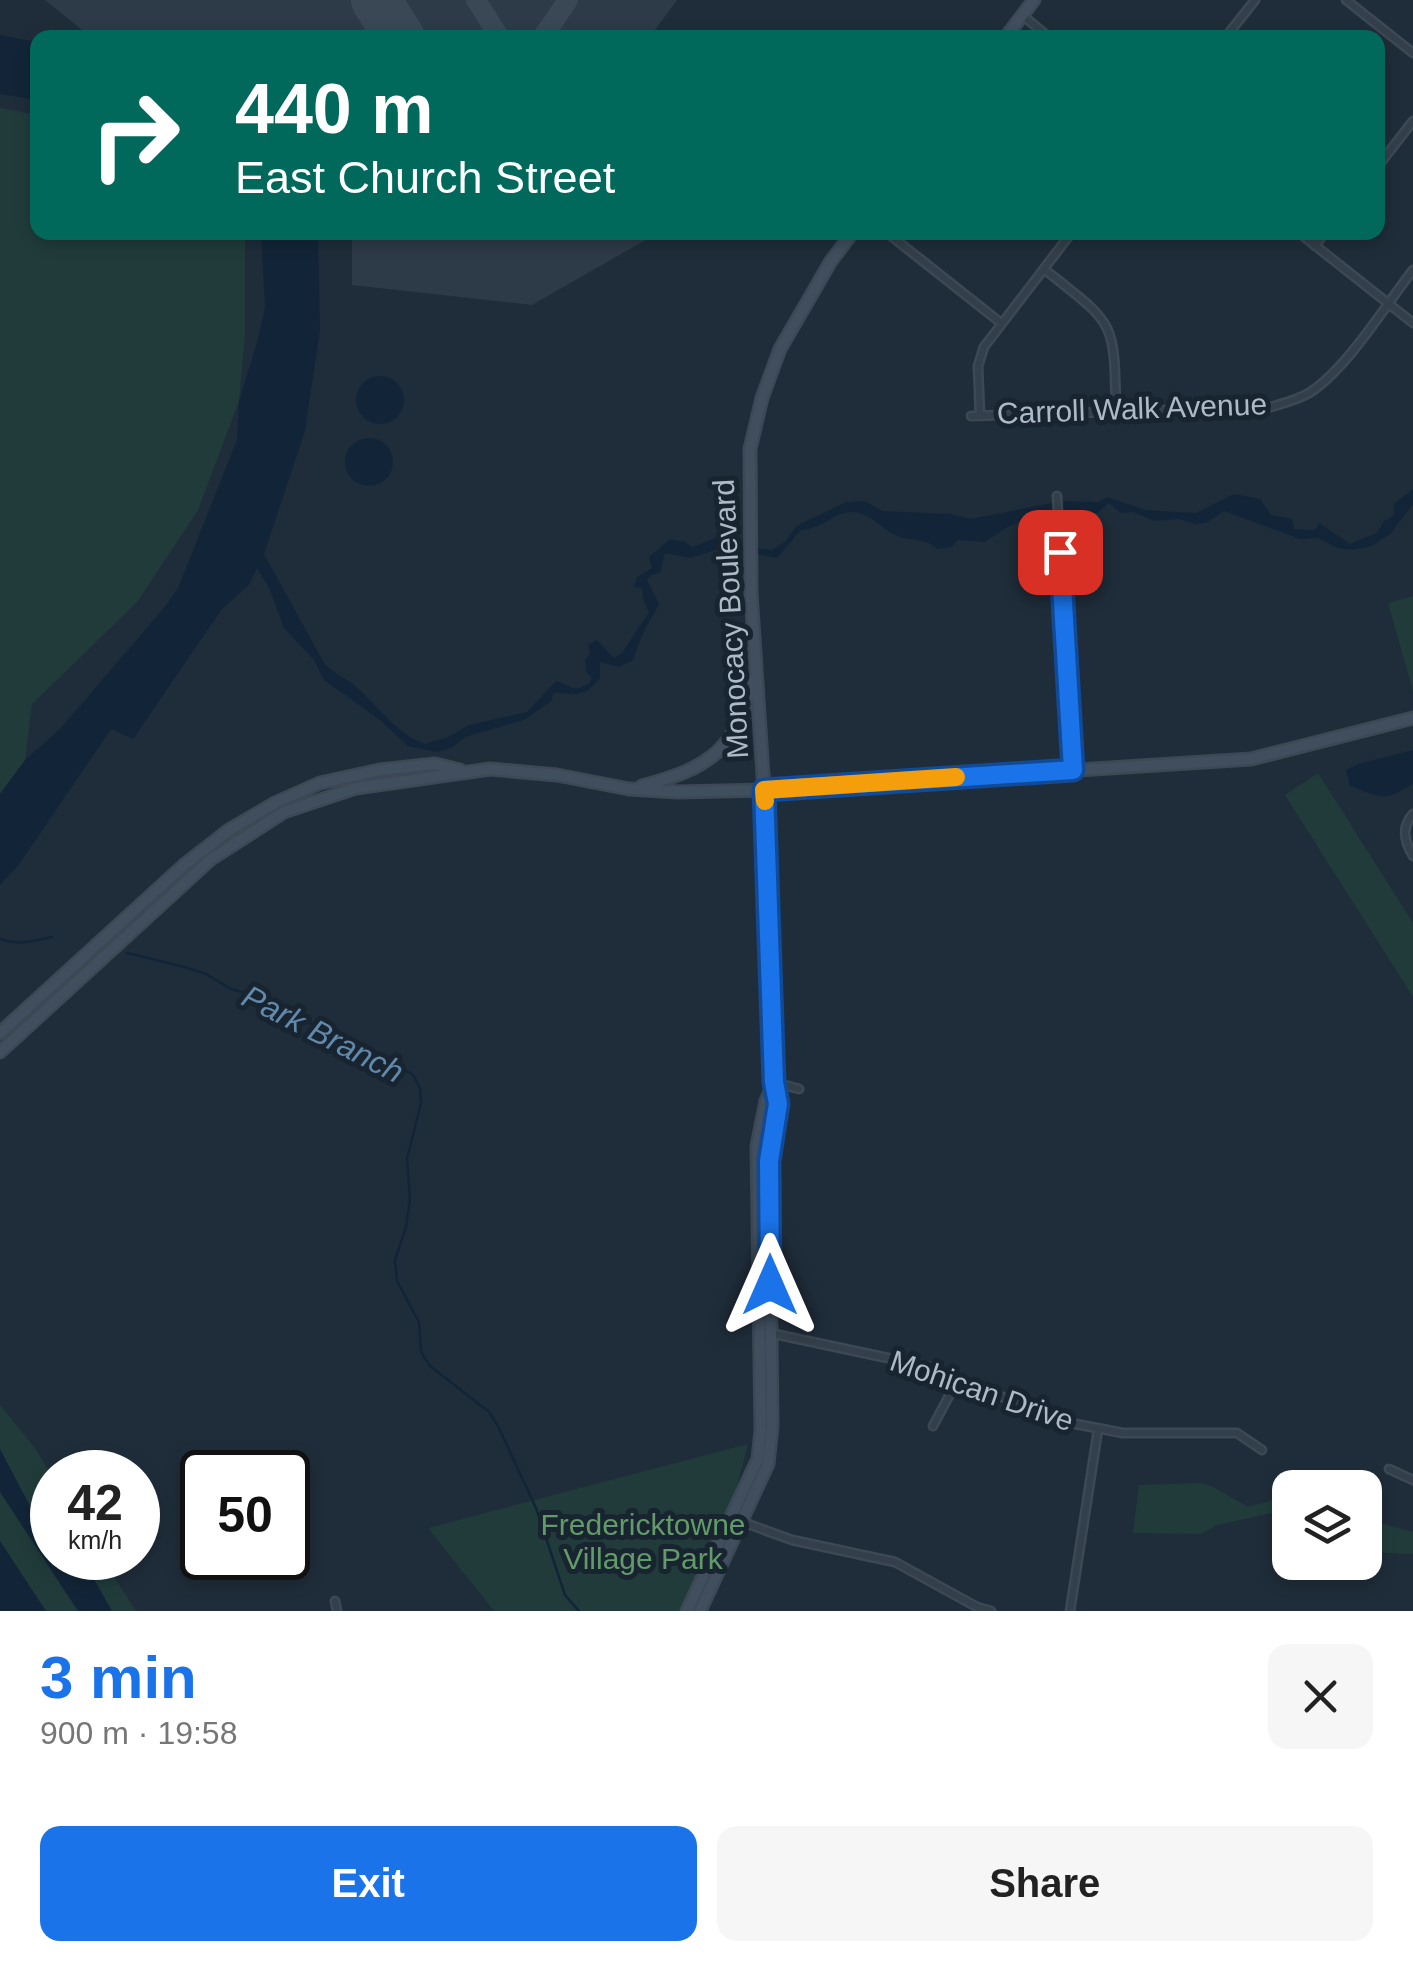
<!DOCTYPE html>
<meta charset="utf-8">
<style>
:root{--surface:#fff;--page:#f6f6f6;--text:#222;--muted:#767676;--accent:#1a73e8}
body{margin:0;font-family:Helvetica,sans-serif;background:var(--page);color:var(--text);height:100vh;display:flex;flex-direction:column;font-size:38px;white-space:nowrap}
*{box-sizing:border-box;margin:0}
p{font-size:32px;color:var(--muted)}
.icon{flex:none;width:55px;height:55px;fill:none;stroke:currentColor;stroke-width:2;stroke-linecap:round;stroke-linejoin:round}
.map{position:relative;height:1611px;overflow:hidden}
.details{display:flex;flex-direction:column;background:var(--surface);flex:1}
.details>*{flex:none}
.banner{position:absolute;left:30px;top:30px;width:1355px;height:210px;border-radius:20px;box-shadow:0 5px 15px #0003;background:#00695c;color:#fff;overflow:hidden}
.controls{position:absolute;left:1272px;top:1470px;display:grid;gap:20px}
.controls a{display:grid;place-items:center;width:110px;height:110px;border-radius:20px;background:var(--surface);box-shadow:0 5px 15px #0003;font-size:50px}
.speed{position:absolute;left:30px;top:1450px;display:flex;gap:20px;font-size:50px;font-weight:700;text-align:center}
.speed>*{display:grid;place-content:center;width:130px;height:130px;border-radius:50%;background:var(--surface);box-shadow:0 5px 15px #0003;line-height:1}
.speed small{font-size:25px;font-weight:400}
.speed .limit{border:5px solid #111;border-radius:15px;background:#fff;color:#111}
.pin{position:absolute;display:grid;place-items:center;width:85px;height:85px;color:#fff;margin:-42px;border-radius:20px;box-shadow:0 5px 15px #0006}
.me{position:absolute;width:110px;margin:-55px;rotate:0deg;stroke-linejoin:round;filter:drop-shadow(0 0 8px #0008)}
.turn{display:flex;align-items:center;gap:35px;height:210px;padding:0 40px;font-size:45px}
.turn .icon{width:130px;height:130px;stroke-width:2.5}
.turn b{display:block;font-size:70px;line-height:85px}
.round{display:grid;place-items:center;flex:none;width:105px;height:105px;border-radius:20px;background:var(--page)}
.head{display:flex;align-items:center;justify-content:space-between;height:170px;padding:0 40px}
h1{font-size:60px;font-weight:700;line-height:75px;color:var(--accent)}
.action{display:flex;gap:20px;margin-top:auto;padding:20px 40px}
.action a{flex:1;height:115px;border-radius:20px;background:var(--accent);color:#fff;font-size:40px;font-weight:700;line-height:115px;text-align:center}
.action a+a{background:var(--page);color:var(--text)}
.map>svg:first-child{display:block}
.airport{fill:#2d3a47}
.green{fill:#213b3b}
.water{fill:#122538}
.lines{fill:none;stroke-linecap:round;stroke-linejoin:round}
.stream{stroke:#122538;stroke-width:2.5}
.taxiway{stroke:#3a4856;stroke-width:20}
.runway{stroke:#3a4856;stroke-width:50}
.minor-casing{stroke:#3c4854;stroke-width:11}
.secondary-casing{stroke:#3c4854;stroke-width:15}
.minor{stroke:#333f4a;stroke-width:6}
.secondary{stroke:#404e5e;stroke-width:10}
.route-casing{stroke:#114b97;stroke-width:25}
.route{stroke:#1a73e8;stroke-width:18}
.slow{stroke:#f59e0b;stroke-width:18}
.labels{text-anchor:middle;stroke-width:10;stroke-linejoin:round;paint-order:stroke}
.street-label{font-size:30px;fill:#adbac7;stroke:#18242f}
.park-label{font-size:30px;fill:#629a69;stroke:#18242f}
.water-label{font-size:32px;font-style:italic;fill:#6288aa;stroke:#18242f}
</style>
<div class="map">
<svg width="1413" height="1611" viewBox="0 0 1413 1611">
<rect width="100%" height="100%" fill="#1f2d3a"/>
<path class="airport" d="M45,0H677L650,37L92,38Z
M352,233V232L658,233L532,305L352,285Z"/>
<path class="green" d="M0,108L37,115L38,232L245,233V334L239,401L198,510L137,602L32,704L25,760L0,794Z
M1413,596V691L1388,603Z
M1318,773L1413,923V997L1285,795Z
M0,1405L34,1447L52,1476V1558H102L136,1611H0Z
M748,1444L721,1546L694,1611H494L428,1528Z
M1201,1483L1213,1487L1248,1507L1290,1495V1509L1217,1525L1200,1534L1133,1533L1139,1485Z
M1365,1519L1413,1532V1554L1365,1552Z"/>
<path class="water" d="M0,35L37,42V100L0,94Z
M261,233H318L320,330L305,431L264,554L324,663C333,672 341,676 350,682C376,701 393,733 425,744L448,737L469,725L527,712L556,681L576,689L589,684L592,678L586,671L585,660L590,654L588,645L597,640L614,658L622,653L649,612L643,599L642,588L634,587L637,577L652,568L649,557L670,539L685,542L692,547L715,538L722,543L772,550L786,541L796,526L846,502L865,501L882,511L950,514L971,519L1062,501L1099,502L1107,497L1145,510L1196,513L1234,494L1260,499L1271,515L1292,519L1294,529L1315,530L1319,523L1350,544L1377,533L1384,521L1394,515V504L1413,489V504L1391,533L1372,546L1352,550L1338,548L1318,538L1300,539L1224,511L1206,523L1195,524L1179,519L1154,521L1133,512L1121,513L1109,503L1097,513L1037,514L1006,528L985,542L958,540L951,547L937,549C925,537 908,542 893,534C879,526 868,512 851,512C835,512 823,529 801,530L777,558L722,548L690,558L665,553L660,573L651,575L647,580L659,604L642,635L633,660L619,667L600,662V678C586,696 576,696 554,692L551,701L524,720L465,737L453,747L437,752L408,746L380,720L324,680L314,660L284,628L270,590L257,568L249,585L222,609L133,739L111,729L18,866L0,885V794L25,760L60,729L163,609L178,588L237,440L239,401L258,339L265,307Z
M356 400a24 24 0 1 1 48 0a24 24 0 1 1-48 0Z
M345 462a24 24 0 1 1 48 0a24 24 0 1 1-48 0Z
M1413,750V784C1383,802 1382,798 1350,786L1346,770L1358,764Z
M0,1449L52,1548V1558H82L112,1611H78L0,1492Z
M0,1541L46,1611H0Z"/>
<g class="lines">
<path class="stream" d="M0,939C19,946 33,941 52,937
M127,953L181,966L206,974L231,989L270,1000L294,1017L359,1042L413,1075L420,1088L421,1103L407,1159L410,1199L406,1227L395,1260L397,1281L419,1322L421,1352L430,1366L489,1412L498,1426L536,1508L565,1595L579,1611"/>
<path class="taxiway" d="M476,0L500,38
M542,38L568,0"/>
<path class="runway" d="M376,0L400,38"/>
<g class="minor-casing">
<path id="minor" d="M1346,0L1413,53
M1022,15L1050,38
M1225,38L1255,0
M1378,166L1413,121
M886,232L1001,323
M1298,232L1413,323
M1315,246L1325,232
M1044,269C1116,326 1114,319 1116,411
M980,415L978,366L984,347L1072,232
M971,416L1271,407C1284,403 1297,400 1309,393C1346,370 1385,306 1413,270
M1057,496L1073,770
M1413,814C1401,827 1404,841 1413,856
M774,1082L799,1089
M770,1333L930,1367L1060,1421L1123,1433H1237L1262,1450
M933,1426L958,1379
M1389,1469L1413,1480
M740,1521L792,1540L895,1562L977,1607L991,1611
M335,1601L337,1611
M1070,1611L1098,1430"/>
</g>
<g class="secondary-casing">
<path id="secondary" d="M1005,38L1034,0
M642,786C710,768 736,750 753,679
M0,1033L183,866L229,830L275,803L320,783L380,770L435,764L460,770
M0,1052L211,859L284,812L356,788L490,769L557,775L629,789L678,792L764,790L1251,759L1413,718
M687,1611L758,1459L761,1430L757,1146L766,1101L774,1082
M700,1611L768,1464L772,1427L769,1161L778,1103L774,1082L765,805L751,593L750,449L762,398L780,349L831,261L853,232"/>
</g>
<use href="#minor" class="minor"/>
<use href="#secondary" class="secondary"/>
</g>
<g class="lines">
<g class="route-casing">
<path id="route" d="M770,1285L769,1161L778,1104L774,1082L764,790L1073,770L1060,552"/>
</g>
<use href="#route" class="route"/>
<path class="slow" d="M765,801L764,790L956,777"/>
</g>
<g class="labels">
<g class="street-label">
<text transform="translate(1132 409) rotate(-2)" y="10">Carroll Walk Avenue</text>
<text transform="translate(731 619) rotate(-93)" y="10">Monocacy Boulevard</text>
<text transform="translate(982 1391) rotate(19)" y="10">Mohican Drive</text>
</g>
<g class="park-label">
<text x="643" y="1535">Fredericktowne<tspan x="643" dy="34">Village Park</tspan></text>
</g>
<g class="water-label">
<text transform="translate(323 1034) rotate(27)" y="11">Park Branch</text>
</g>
</g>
</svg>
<div class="controls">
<a><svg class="icon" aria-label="layers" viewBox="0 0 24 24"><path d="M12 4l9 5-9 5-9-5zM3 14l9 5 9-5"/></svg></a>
</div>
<div class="speed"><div>42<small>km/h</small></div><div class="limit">50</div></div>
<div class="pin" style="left:1060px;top:552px;background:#d93025"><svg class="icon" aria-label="arrive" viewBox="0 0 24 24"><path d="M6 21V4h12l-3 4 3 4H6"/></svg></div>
<svg class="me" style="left:770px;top:1285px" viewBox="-20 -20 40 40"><path d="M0-17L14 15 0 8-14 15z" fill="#1a73e8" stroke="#fff" stroke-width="4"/></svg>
<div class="banner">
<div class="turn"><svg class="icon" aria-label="right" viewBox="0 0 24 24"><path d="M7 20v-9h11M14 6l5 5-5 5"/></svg><div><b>440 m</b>East Church Street</div></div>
</div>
</div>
<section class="details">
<div class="head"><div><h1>3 min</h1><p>900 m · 19:58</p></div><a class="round"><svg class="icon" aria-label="close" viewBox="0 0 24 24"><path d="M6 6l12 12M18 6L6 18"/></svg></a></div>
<div class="action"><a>Exit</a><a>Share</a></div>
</section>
